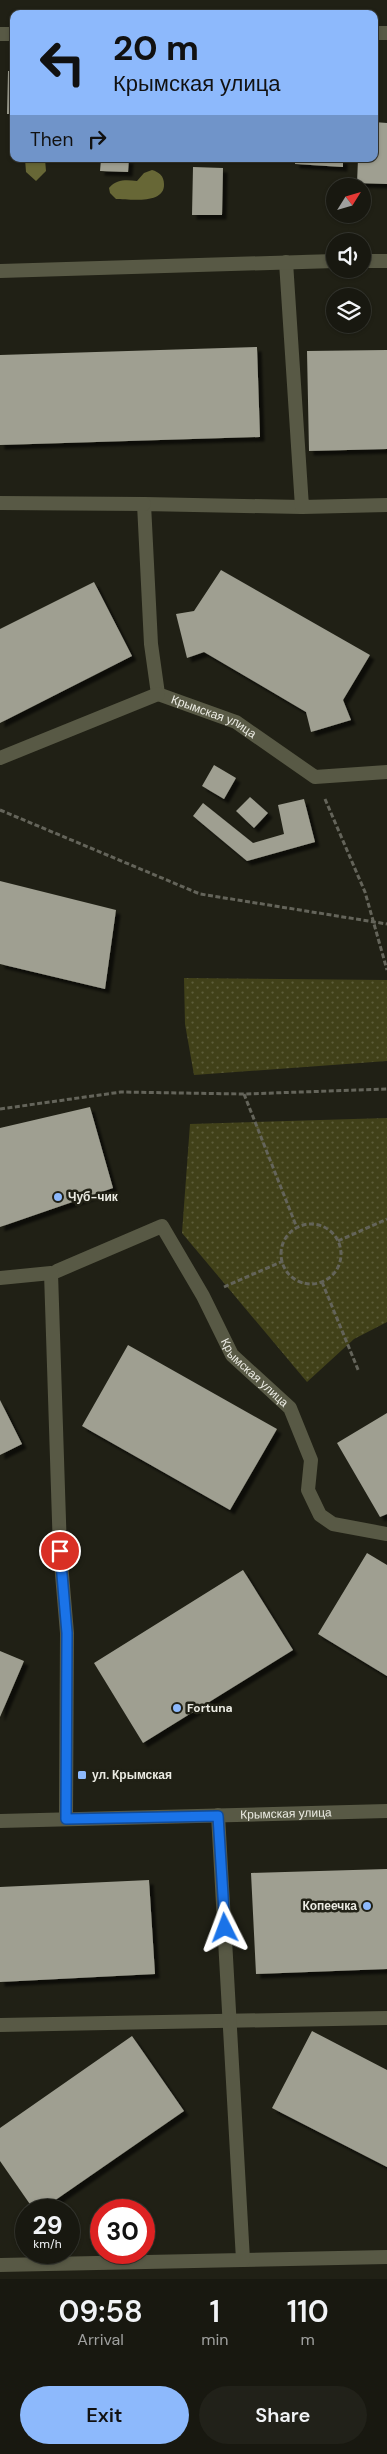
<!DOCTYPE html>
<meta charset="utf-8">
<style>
:root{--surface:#181810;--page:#212119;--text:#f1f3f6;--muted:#9fa09f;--line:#363730;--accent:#8db9fc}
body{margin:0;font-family:"DM Sans",sans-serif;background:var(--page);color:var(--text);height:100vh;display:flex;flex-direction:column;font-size:19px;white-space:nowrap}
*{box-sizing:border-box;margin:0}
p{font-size:16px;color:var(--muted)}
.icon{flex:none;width:28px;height:28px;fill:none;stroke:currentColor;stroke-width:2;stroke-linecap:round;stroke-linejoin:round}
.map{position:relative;height:2279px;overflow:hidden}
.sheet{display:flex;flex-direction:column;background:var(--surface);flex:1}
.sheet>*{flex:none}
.banner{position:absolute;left:10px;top:10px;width:368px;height:152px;border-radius:10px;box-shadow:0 1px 4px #0004,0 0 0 1px var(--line);background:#8db9fc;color:#111;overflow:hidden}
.needle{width:32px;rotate:53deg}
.tools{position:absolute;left:326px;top:178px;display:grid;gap:10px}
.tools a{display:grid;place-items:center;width:45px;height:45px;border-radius:50%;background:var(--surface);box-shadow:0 1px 4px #0004,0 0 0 1px var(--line);font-size:25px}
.speed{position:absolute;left:15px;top:2199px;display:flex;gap:10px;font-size:25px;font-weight:700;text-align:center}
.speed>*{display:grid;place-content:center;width:65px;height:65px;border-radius:50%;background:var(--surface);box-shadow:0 1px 4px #0004,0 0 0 1px var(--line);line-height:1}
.speed small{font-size:12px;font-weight:400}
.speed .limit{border:8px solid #d22;background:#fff;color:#111}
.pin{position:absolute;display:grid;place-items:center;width:42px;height:42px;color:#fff;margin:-21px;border:2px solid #fff;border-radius:50%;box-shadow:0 1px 5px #0007}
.me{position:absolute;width:55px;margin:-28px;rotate:357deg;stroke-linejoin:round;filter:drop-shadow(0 0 4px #0008)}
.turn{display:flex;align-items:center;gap:18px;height:105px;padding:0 20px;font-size:22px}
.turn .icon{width:65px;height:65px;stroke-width:2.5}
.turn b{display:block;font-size:35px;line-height:42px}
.then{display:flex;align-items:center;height:48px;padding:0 20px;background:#0003;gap:10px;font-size:19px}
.eta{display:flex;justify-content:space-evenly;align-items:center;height:85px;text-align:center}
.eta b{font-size:30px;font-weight:600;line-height:35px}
.button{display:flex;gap:10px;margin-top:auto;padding:10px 20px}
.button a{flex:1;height:58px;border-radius:30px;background:var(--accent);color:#111;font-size:20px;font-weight:600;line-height:58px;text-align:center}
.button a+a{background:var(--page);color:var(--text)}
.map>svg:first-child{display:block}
.park{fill:url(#park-dots)}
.water{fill:#676736}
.building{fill:#9f9f91;filter:url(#shadow)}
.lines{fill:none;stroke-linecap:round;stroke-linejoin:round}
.path{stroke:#64645a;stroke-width:3;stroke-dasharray:5 2.5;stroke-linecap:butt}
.service{stroke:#585945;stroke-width:14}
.minor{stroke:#585945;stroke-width:14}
.route-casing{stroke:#114b97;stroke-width:12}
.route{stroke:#1a73e8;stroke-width:9}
.poi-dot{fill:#8db9fc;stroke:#202015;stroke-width:2}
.labels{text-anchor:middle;stroke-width:5;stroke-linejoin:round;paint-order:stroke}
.street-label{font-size:12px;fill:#ebebe3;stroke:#202015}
.poi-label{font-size:12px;font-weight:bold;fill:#ebebe3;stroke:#202015;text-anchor:start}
</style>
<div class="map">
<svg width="387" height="2279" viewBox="0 0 387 2279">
<defs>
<pattern id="park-dots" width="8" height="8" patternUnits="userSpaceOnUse" patternTransform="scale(1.25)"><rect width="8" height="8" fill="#414119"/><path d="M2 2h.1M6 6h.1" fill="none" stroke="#5d5d3a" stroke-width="1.8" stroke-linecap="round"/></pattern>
<filter id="shadow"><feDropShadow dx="4.5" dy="4.5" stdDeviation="1" flood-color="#0009"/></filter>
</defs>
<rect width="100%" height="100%" fill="#202015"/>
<path class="park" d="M184,978L387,980V1061L194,1075L185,1024Z
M387,1118V1322L354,1339L307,1382L182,1233L190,1124Z"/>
<path class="water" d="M25,159H45L46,171L36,181L26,172Z
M152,170C159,172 164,176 164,184C165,205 129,199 116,199L110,193L109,188C117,179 126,180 137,181L144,173Z"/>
<path class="building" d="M8,71H14V114H7Z
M374,122L387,123V184L357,183L358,159H374Z
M101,159H129L128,172L100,171Z
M295,159H343V167L295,164Z
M193,167L223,168L222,215H192Z
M257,347L260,437L0,445V355Z
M387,350V449L309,451L307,351Z
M221,570L370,655L343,700L351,720L311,732L306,712L204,652L187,658L176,614L194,611Z
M94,582L132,656L0,723V629Z
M214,765L236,778L224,799L202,786Z
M250,797L268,813L254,828L236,811Z
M304,799L315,842L247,861L193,816L203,803L253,843L284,834L278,805Z
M0,881L116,910L105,989L0,964Z
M90,1107L113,1188L0,1227V1128Z
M128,1345L277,1429L230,1510L82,1426Z
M0,1400L22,1444L0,1455Z
M387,1413V1514L380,1517L337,1443Z
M367,1553L387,1565V1676L318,1634Z
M243,1570L293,1650L143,1743L94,1663Z
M0,1651L24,1661L0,1717Z
M387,1869V1969L256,1974L251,1873Z
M149,1880L155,1974L0,1982V1887Z
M312,2031L387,2070V2167L272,2108Z
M132,2036L184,2111L41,2210H34L0,2161V2128Z"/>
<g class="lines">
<path class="path" d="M325,799L365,892L387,970
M0,810L200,894L387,924
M244,1094L297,1228
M0,1109L121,1092L244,1094L387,1089
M281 1254a30 30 0 1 1 60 0a30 30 0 1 1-60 0Z
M338,1241L387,1219
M322,1282L359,1372
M224,1287L283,1261"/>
<g class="service">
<path id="s1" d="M302,507L144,504L151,644L158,694L236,722L315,777L387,772"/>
<path d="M0,758L158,694"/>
<path id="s2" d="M57,1271L162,1226L203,1296L232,1355L290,1408L311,1460L308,1490L320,1515L333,1524L387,1534"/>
<path d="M0,1278L51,1273L60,1551"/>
</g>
<g class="minor">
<path d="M374,33H387"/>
<path d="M0,34H14"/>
<path d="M362,261H387"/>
<path d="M286,262L302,507L387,505"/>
<path d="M0,271L335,261"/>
<path d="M0,503L144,504"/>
<path d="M60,1551L67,1633L66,1819"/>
<path id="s3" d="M0,1821L387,1811"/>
<path d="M0,2025L387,2018"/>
<path d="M243,2260L387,2257"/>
<path d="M0,2265L243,2260L218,1815"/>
</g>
</g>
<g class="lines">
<g class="route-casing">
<path id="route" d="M60,1551L67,1633L66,1819L218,1816L225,1928"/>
</g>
<use href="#route" class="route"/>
</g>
<g class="poi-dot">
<circle cx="58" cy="1197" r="5"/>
<circle cx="177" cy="1708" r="5"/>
<rect x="77" y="1770" width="10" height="10" rx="2.5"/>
<circle cx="367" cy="1906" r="5"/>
</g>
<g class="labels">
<g class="street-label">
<text dy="4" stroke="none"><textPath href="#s1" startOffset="409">Крымская улица</textPath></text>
<text dy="4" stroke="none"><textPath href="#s2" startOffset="289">Крымская улица</textPath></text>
<text dy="4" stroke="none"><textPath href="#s3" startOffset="286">Крымская улица</textPath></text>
</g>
<g class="poi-label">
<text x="68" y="1201">Чуб-чик</text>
<text x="187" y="1712">Fortuna</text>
<text x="92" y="1779">ул. Крымская</text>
<text x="357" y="1910" text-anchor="end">Копеечка</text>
</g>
</g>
</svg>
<div class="tools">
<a><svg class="needle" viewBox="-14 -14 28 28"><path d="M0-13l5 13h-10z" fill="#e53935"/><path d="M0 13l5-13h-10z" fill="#9fa09f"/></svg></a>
<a><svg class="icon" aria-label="sound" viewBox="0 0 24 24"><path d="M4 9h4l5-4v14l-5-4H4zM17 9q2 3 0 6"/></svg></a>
<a><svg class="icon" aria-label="layers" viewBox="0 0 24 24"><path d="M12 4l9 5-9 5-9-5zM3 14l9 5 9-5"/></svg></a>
</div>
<div class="speed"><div>29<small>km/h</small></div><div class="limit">30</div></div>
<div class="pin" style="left:60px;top:1551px;background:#d93025"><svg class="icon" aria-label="arrive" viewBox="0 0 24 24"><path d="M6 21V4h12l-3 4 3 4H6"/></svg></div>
<svg class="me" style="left:225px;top:1928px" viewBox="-20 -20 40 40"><path d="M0-17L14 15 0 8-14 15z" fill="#1a73e8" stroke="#fff" stroke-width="4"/></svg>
<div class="banner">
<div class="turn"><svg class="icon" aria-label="left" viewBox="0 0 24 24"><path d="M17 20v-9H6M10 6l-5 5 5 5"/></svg><div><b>20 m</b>Крымская улица</div></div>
<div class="then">Then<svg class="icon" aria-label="right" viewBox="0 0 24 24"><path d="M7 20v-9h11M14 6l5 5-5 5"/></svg></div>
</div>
</div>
<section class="sheet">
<div class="eta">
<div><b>09:58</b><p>Arrival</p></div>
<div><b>1</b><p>min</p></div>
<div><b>110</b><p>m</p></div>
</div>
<div class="button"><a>Exit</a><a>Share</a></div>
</section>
